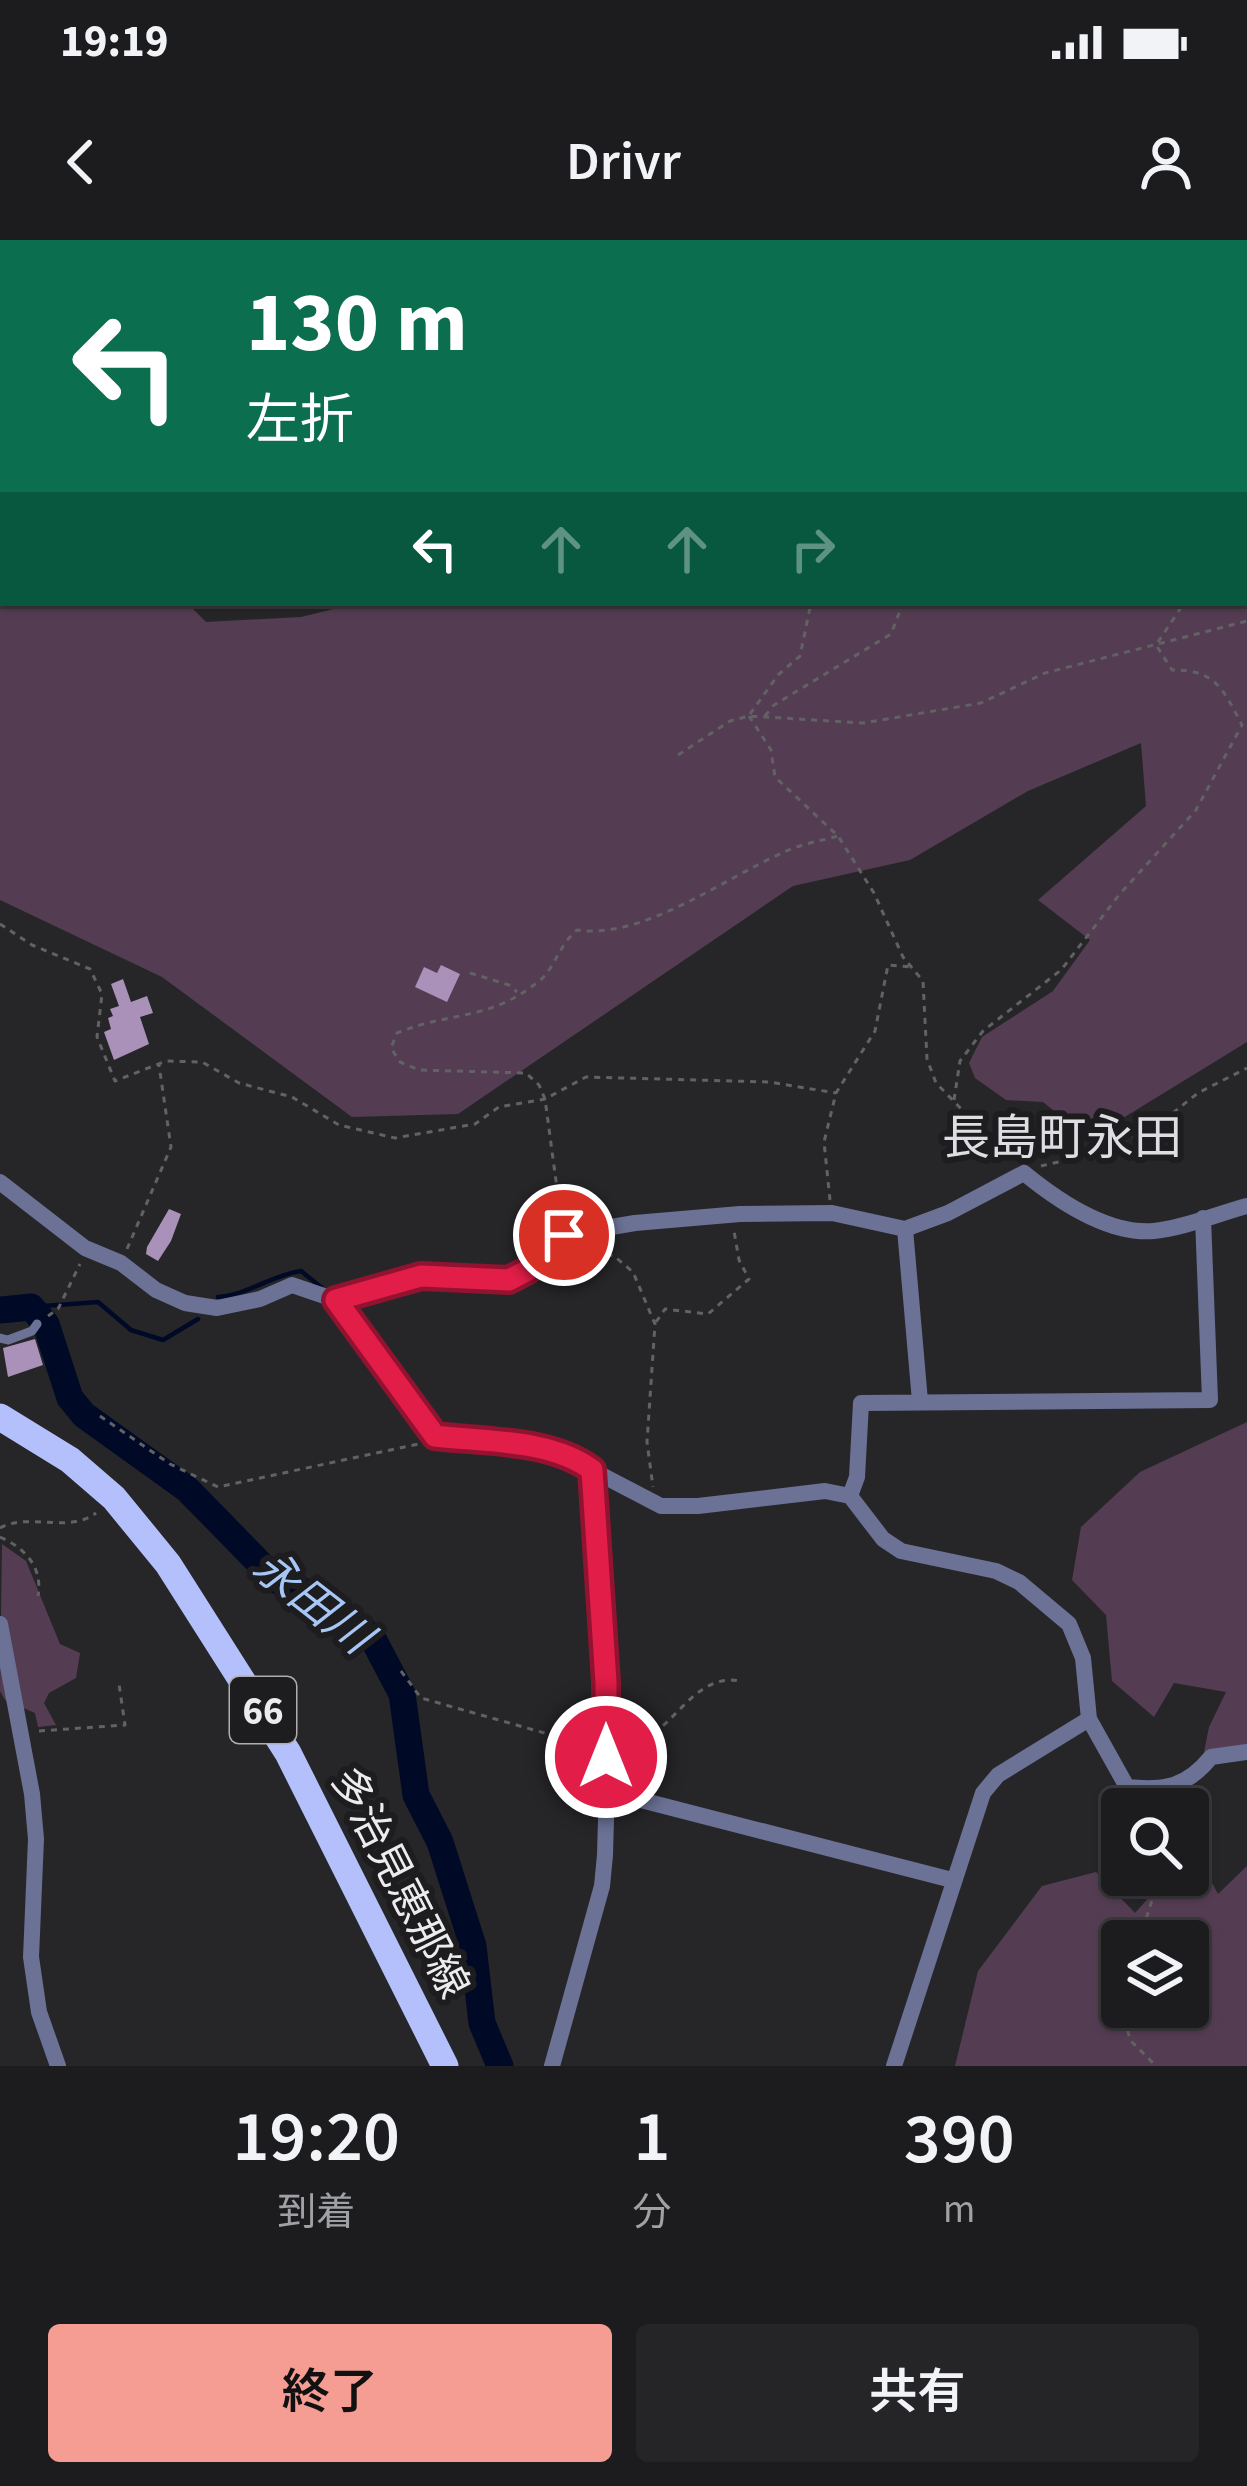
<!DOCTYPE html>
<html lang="ja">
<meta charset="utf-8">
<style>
:root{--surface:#1c1c1f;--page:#252528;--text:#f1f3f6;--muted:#a0a1a4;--line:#3a3a3d;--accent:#f59c93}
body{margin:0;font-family:"Source Sans 3","Noto Sans JP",sans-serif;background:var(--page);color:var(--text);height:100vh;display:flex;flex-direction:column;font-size:45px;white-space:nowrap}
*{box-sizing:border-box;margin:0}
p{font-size:39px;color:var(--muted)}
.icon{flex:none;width:66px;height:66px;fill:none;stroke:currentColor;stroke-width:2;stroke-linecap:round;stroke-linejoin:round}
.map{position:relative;height:1826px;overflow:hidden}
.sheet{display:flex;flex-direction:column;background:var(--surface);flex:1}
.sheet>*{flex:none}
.guide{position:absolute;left:0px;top:0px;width:1248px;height:366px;box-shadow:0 3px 9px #0004,0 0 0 3px var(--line);background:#0b6e4f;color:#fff;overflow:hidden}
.controls{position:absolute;left:1101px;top:1548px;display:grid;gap:24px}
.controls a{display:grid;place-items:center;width:108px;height:108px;border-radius:12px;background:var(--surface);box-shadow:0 3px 9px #0004,0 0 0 3px var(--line);font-size:60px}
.pin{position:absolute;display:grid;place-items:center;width:102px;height:102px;color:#fff;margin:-51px;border:6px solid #fff;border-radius:50%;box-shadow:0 3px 12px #0007}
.me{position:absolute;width:132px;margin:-66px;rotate:0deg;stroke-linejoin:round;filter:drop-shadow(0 0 9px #0008)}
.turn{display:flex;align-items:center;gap:42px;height:252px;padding:0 48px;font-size:54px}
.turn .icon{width:156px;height:156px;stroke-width:2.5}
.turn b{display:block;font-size:84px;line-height:102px}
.lanes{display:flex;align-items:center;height:114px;padding:0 48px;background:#0003;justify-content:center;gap:60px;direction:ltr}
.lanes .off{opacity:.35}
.eta{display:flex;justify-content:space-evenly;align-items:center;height:204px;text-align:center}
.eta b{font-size:72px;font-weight:600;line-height:84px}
.primary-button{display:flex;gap:24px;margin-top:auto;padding:24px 48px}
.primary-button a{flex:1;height:138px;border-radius:12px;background:var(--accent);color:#111;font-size:48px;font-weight:600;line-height:138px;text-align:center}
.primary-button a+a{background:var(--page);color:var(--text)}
.status{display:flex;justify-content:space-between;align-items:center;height:84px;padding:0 60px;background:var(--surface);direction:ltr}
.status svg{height:33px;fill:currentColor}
header{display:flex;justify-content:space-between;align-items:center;height:156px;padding:0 48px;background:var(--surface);font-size:54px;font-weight:600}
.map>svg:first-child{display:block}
.green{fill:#543d52;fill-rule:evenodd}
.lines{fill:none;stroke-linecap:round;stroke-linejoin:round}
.stream{stroke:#000a27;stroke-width:4.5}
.river{stroke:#000a27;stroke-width:27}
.building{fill:#a991b9}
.path{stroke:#626164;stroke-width:3;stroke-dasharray:6 6;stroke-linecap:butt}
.service{stroke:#6b7296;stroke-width:9}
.minor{stroke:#6b7296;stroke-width:16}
.primary{stroke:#b3c0fb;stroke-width:27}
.route-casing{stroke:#92132f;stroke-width:30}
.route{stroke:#e11d48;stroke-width:21}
.labels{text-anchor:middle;stroke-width:12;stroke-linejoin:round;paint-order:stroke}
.shield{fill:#1d1c1f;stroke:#aeadb0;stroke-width:3}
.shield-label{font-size:39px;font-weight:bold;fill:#ecebee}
.street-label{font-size:42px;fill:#ecebee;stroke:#1d1c1f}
.water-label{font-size:45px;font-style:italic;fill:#a6c7f6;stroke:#1d1c1f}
.quarter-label{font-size:48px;fill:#dedee2;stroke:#1d1c1f}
</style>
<div class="status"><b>19:19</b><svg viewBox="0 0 49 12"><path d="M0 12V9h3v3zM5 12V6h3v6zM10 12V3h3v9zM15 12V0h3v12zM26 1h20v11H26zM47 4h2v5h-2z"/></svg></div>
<header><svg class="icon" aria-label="back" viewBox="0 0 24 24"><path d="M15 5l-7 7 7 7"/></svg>Drivr<svg class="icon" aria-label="person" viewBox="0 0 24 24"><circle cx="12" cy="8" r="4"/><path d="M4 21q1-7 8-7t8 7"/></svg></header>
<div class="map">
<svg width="1247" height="1826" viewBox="0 0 1247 1826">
<rect width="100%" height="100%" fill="#262629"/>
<path class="green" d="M0,0H397L3,3L0,195Z
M917,0H1247V802L1110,886L1079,891L1043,862L1006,860L975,838L969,823L982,797L1053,751L1090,700L1038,660L1146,566L1141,503L1028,551L910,620L793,646L458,874L352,877L162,737L0,660V365L7,363H187L206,382L301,377L358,363H1245V3H914Z
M1247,1182V1506L1204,1512L1209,1487L1226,1452L1174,1443L1154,1477L1112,1441L1106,1375L1072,1340L1081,1287L1140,1232Z
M2,1304L26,1321L60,1404L80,1413L76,1438L49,1453L44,1463L56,1485L38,1487L35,1473L5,1460L0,1451Z
M1193,1608L1218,1654L1247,1626V1826H955L978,1731L1042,1646L1096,1632L1135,1673L1169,1635H1188V1613ZM1122,1701H1188V1767H1122Z"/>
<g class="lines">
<path class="stream" d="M218,1057C248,1055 271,1035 301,1031L322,1048
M31,1067L98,1062L131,1090L163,1100L198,1079"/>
<path class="river" d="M0,1070L31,1067L46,1084L70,1158L84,1175L187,1249L276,1340L322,1359L372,1397L402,1454L416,1555L440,1602L473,1706L482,1783L500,1826"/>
</g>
<path class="building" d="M441,725L460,734L447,762L415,747L424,727L437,733Z
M123,739L131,762L147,756L153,773L140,777L149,804L114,820L104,792L111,789L108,778L113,776L110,769L119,766L111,744Z
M169,969L181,974L171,1001L158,1021L146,1014L147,1007Z
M35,1099L43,1125L8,1137L3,1108Z"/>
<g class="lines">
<path class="path" d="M672,0L683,3
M215,3L218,0
M1245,275L1247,272
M0,349L3,347
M750,474L778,435L800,416L811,363
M749,476L771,510L775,537L838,596L874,653L903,717L923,741L927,819L936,843L1013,922
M765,476L774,465L891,394L903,363
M678,515L730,481L749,476L863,483L981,463L1045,433L1247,381
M0,684L32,705L90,729L102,754L97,797L115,841L166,821L202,822L239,843L292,857L339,885L395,898L475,884L499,867L545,859L586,837L769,842L836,853
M470,733L509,745L517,752
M954,860L960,821L983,791L1061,730L1119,655L1196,570L1242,485C1224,451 1216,429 1172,430L1156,405L1184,363
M1041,926L1084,916L1150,891L1198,853L1247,828
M830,960L824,902L836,853L875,791L888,725L911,727
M561,978L545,859L539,845L526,833L419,830L400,822L391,808L397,793C450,771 487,782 538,742C555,729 558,706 577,690C642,700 725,638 784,612C801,604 820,601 838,596
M127,1009L171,907L159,825
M583,1009L614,1016L633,1032L655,1084L647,1202L653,1247
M48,1076L58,1069L80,1024
M656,1082L665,1069L708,1074L749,1039L739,1020L734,991
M100,1176L170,1224L218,1247L423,1203
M0,1288C29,1272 67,1294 96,1273
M0,1297C25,1308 43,1327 38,1356
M401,1431L421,1458L594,1507
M39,1491L125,1485L119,1444
M621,1508C634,1503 647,1499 658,1490C683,1470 703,1434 740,1441
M1139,1701L1153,1657L1151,1635
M1122,1756V1761
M1122,1767L1130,1800L1156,1826"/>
<path class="service" d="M0,1098L8,1100L32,1091L37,1084"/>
<path class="minor" d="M579,3L584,0
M0,194L3,191
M0,942L85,1008L121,1023L156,1050L185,1063L217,1068L260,1059L292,1045L336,1060L435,1196L574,1217L592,1230L661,1266H698L825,1251L850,1256L883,1299L901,1311L996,1331L1019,1342L1069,1384L1083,1418L1089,1479L1127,1547C1164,1551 1187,1547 1211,1517L1247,1512
M905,989L920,1161
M336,1060L421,1035L509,1040L528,1030L564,995L635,983L740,974L832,973L905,989L948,973L1024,933C1057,960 1108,995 1154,991C1184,988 1217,974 1247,966
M850,1256L857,1237L861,1163L1210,1160L1203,978
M0,1384L32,1554L36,1599L31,1717L39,1772L58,1826
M606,1551L952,1640
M552,1826L602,1646L605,1615L608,1507L592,1230
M894,1826L983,1553L998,1535L1089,1479"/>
<path class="primary" d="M0,1177L70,1220L114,1258L168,1324L288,1513L445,1826"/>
</g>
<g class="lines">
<g class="route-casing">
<path id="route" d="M564,995L528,1030L509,1040L421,1036L336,1060L435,1196C485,1202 551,1199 592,1230L606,1442V1517"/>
</g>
<use href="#route" class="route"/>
</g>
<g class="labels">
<rect class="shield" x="230" y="1437" width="66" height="66" rx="9"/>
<g class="shield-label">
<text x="263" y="1484">66</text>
</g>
<g class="street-label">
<text transform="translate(401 1642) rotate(63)" y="15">多治見恵那線</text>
</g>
<g class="water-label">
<text transform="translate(313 1361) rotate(38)" y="16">永田川</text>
</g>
<g class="quarter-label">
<text x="1062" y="914">長島町永田</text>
</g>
</g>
</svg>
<div class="controls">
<a><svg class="icon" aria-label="search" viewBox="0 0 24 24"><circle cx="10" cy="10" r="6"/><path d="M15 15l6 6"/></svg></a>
<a><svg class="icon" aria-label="layers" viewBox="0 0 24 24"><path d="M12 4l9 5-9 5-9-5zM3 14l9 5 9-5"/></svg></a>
</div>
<div class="pin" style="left:564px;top:995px;background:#d93025"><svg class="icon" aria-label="arrive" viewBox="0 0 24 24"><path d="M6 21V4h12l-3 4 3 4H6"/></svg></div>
<svg class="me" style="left:606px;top:1517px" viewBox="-20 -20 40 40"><circle r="17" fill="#e11d48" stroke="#fff" stroke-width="3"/><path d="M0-11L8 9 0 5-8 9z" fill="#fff"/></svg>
<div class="guide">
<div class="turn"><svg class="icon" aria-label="left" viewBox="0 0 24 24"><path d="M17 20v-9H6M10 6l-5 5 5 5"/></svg><div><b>130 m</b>左折</div></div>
<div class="lanes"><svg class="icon" aria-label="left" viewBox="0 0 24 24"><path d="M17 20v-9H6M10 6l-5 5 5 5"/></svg><svg class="icon off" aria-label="ahead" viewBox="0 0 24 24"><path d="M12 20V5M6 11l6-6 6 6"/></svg><svg class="icon off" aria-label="ahead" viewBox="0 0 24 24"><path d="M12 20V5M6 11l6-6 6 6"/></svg><svg class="icon off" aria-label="right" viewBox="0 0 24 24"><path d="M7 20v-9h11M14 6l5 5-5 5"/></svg></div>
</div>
</div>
<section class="sheet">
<div class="eta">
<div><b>19:20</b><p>到着</p></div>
<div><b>1</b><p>分</p></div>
<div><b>390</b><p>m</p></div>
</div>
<div class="primary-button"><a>終了</a><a>共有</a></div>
</section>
